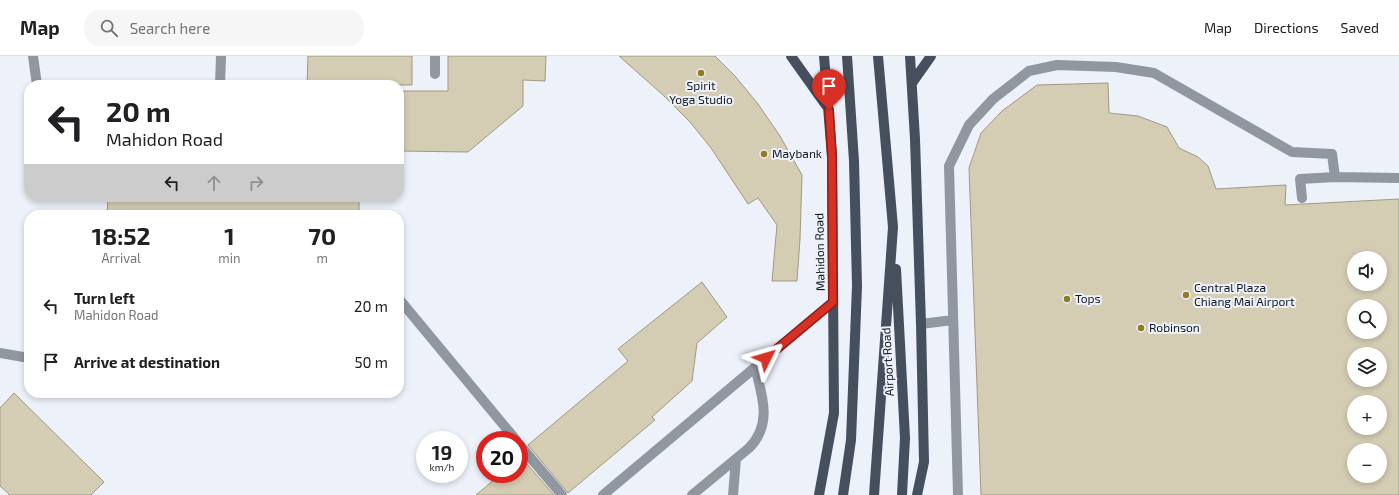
<!DOCTYPE html>
<meta charset="utf-8">
<style>
:root{--surface:#fff;--page:#f6f6f6;--text:#202124;--muted:#757577;--line:#e0e0e0}
body{margin:0;font-family:"Exo 2",sans-serif;background:var(--page);color:var(--text);height:100vh;display:flex;flex-direction:column;font-size:15px;white-space:nowrap}
*{box-sizing:border-box;margin:0}
p{font-size:13px;color:var(--muted)}
.icon{flex:none;width:22px;height:22px;fill:none;stroke:currentColor;stroke-width:2;stroke-linecap:round;stroke-linejoin:round}
.map{position:relative;flex:1;overflow:hidden}
.drawer{position:absolute;left:24px;top:154px;width:380px;height:188px;display:flex;flex-direction:column;background:var(--surface);border-radius:16px;box-shadow:0 2px 6px #0003}
.drawer>*{flex:none}
.hud{position:absolute;left:24px;top:24px;width:380px;height:122px;border-radius:16px;box-shadow:0 2px 6px #0003;background:#fff;color:var(--text);overflow:hidden}
.buttons{position:absolute;left:1347px;top:195px;display:grid;gap:8px}
.buttons a{display:grid;place-items:center;width:40px;height:40px;border-radius:50%;background:var(--surface);box-shadow:0 2px 6px #0003;font-size:20px}
.speed{position:absolute;left:416px;top:375px;display:flex;gap:8px;font-size:20px;font-weight:700;text-align:center}
.speed>*{display:grid;place-content:center;width:52px;height:52px;border-radius:50%;background:var(--surface);box-shadow:0 2px 6px #0003;line-height:1}
.speed small{font-size:10px;font-weight:400}
.speed .limit{border:6px solid #d22;background:#fff;color:#111}
.pin{position:absolute;display:grid;place-items:center;width:34px;height:34px;color:#fff;margin:-41px -17px;border-radius:50% 50% 50% 0;rotate:-45deg;box-shadow:0 0 4px #0007}
.pin .icon{rotate:45deg}
.me{position:absolute;width:44px;margin:-22px;rotate:50deg;stroke-linejoin:round;filter:drop-shadow(0 0 3px #0008)}
.turn{display:flex;align-items:center;gap:14px;height:84px;padding:0 16px;font-size:18px}
.turn .icon{width:52px;height:52px;stroke-width:2.5}
.turn b{display:block;font-size:28px;line-height:34px}
.lanes{display:flex;align-items:center;height:38px;padding:0 16px;background:#0003;justify-content:center;gap:20px;direction:ltr}
.lanes .off{opacity:.35}
.eta{display:flex;justify-content:space-evenly;align-items:center;height:68px;text-align:center}
.eta b{font-size:24px;font-weight:700;line-height:28px}
ul{padding:0;list-style:none}
li{display:flex;align-items:center;gap:12px;height:56px;padding:0 16px}
li div{flex:1}
li b{display:block;font-size:15px}
li em{font-style:normal}
header{display:flex;align-items:center;gap:24px;box-sizing:border-box;height:56px;padding:0 20px;background:var(--surface);border-bottom:1px solid var(--line)}
header strong{font-size:19px}
nav{display:flex;gap:22px;margin-inline-start:auto;font-size:14px}
.search{width:280px;height:36px;background:var(--page);display:flex;align-items:center;gap:10px;box-sizing:border-box;padding:0 14px;border-radius:16px;color:var(--muted);font-size:15px}
.map>svg:first-child{display:block}
.building{fill:#d4cdb4;stroke:#a09a82;fill-rule:evenodd}
.lines{fill:none;stroke-linecap:round;stroke-linejoin:round}
.minor{stroke:#9197a0;stroke-width:10}
.major{stroke:#454f5e;stroke-width:10}
.route-casing{stroke:#8d1f18;stroke-width:10}
.route{stroke:#d93025;stroke-width:7}
.poi-dot{fill:#927c23;stroke:#ecf1fa;stroke-width:1.5}
.labels{text-anchor:middle;stroke-width:4;stroke-linejoin:round;paint-order:stroke}
.poi-label{font-size:12px;fill:#151a22;stroke:#ecf1fa;text-anchor:start}
.street-label{font-size:12px;fill:#151a22;stroke:#ecf1fa}
</style>
<header>
<strong>Map</strong>
<div class="search"><svg class="icon" aria-label="search" viewBox="0 0 24 24"><circle cx="10" cy="10" r="6"/><path d="M15 15l6 6"/></svg>Search here</div>
<nav><a>Map</a><a>Directions</a><a>Saved</a></nav>
</header>
<div class="map">
<svg width="1399" height="439" viewBox="0 0 1399 439">
<rect width="100%" height="100%" fill="#ecf1fa"/>
<path class="building" d="M308,0H412V29H307Z
M448,0H546L545,25L523,24V50L468,96L399,95V35H448Z
M619,0H715L735,20L758,48L780,80L802,119L800,183L797,225H772L777,169L758,142L748,148L711,92L690,66L663,39Z
M1108,27L1109,57L1138,60L1167,71L1179,92L1198,101L1208,110L1216,133L1286,129L1285,149L1399,143V439H981L969,112L981,77L1002,55L1037,29ZM1354,202H1380V228H1354ZM1354,250H1380V276H1354ZM1354,298H1380V324H1354ZM1354,346H1380V372H1354ZM1354,394H1380V420H1354Z
M108,141H359V159H107Z
M702,226L727,261L697,287L692,325L652,361L655,364L568,437L528,389L628,305L618,293Z
M14,337L104,426L91,439H10L0,430V352Z
M521,401L554,439H476L501,418H519V403Z"/>
<g class="lines">
<path class="minor" d="M33,0L37,29
M435,0V18
M220,29L221,0
M1302,142L1300,123L1335,121
M399,243L516,384
M921,268L953,264
M0,297L29,302
M519,388L562,439
M603,439L833,246
M692,439L749,392C773,368 762,339 755,311
M733,439L736,403
M958,439L949,110L969,69L993,43L1029,15L1057,9L1116,11L1154,17L1292,96L1332,98L1335,121L1399,122"/>
<path class="major" d="M791,0L828,52
M910,0L915,83L921,268L924,406L917,439
M912,27L931,0
M896,213L905,382L902,439
M819,439L834,357L832,101L824,0
M843,439L851,384L857,230L854,105L847,0
M874,439L893,171L878,0"/>
</g>
<g class="lines">
<g class="route-casing">
<path id="route" d="M766,302L833,246L832,100L829,54"/>
</g>
<use href="#route" class="route"/>
</g>
<g class="poi-dot">
<circle cx="701" cy="17" r="4"/>
<circle cx="764" cy="98" r="4"/>
<circle cx="1186" cy="239" r="4"/>
<circle cx="1067" cy="243" r="4"/>
<circle cx="1141" cy="272" r="4"/>
</g>
<g class="labels">
<g class="poi-label">
<text x="701" y="34" text-anchor="middle">Spirit<tspan x="701" dy="14">Yoga Studio</tspan></text>
<text x="772" y="102">Maybank</text>
<text x="1194" y="236">Central Plaza<tspan x="1194" dy="14">Chiang Mai Airport</tspan></text>
<text x="1075" y="247">Tops</text>
<text x="1149" y="276">Robinson</text>
</g>
<g class="street-label">
<text transform="translate(820 196) rotate(-91)" y="4">Mahidon Road</text>
<text transform="translate(888 306) rotate(-93)" y="4">Airport Road</text>
</g>
</g>
</svg>
<div class="buttons">
<a><svg class="icon" aria-label="sound" viewBox="0 0 24 24"><path d="M4 9h4l5-4v14l-5-4H4zM17 9q2 3 0 6"/></svg></a>
<a><svg class="icon" aria-label="search" viewBox="0 0 24 24"><circle cx="10" cy="10" r="6"/><path d="M15 15l6 6"/></svg></a>
<a><svg class="icon" aria-label="layers" viewBox="0 0 24 24"><path d="M12 4l9 5-9 5-9-5zM3 14l9 5 9-5"/></svg></a>
<a>+</a>
<a>−</a>
</div>
<div class="speed"><div>19<small>km/h</small></div><div class="limit">20</div></div>
<div class="pin" style="left:829px;top:54px;background:#d93025"><svg class="icon" aria-label="arrive" viewBox="0 0 24 24"><path d="M6 21V4h12l-3 4 3 4H6"/></svg></div>
<svg class="me" style="left:766px;top:302px" viewBox="-20 -20 40 40"><path d="M0-17L14 15 0 8-14 15z" fill="#d93025" stroke="#fff" stroke-width="4"/></svg>
<div class="hud">
<div class="turn"><svg class="icon" aria-label="left" viewBox="0 0 24 24"><path d="M17 20v-9H6M10 6l-5 5 5 5"/></svg><div><b>20 m</b>Mahidon Road</div></div>
<div class="lanes"><svg class="icon" aria-label="left" viewBox="0 0 24 24"><path d="M17 20v-9H6M10 6l-5 5 5 5"/></svg><svg class="icon off" aria-label="ahead" viewBox="0 0 24 24"><path d="M12 20V5M6 11l6-6 6 6"/></svg><svg class="icon off" aria-label="right" viewBox="0 0 24 24"><path d="M7 20v-9h11M14 6l5 5-5 5"/></svg></div>
</div>
<section class="drawer">
<div class="eta">
<div><b>18:52</b><p>Arrival</p></div>
<div><b>1</b><p>min</p></div>
<div><b>70</b><p>m</p></div>
</div>
<ul>
<li><svg class="icon" aria-label="left" viewBox="0 0 24 24"><path d="M17 20v-9H6M10 6l-5 5 5 5"/></svg><div><b>Turn left</b><p>Mahidon Road</p></div><em>20 m</em></li>
<li><svg class="icon" aria-label="arrive" viewBox="0 0 24 24"><path d="M6 21V4h12l-3 4 3 4H6"/></svg><div><b>Arrive at destination</b></div><em>50 m</em></li>
</ul>
</section>
</div>
